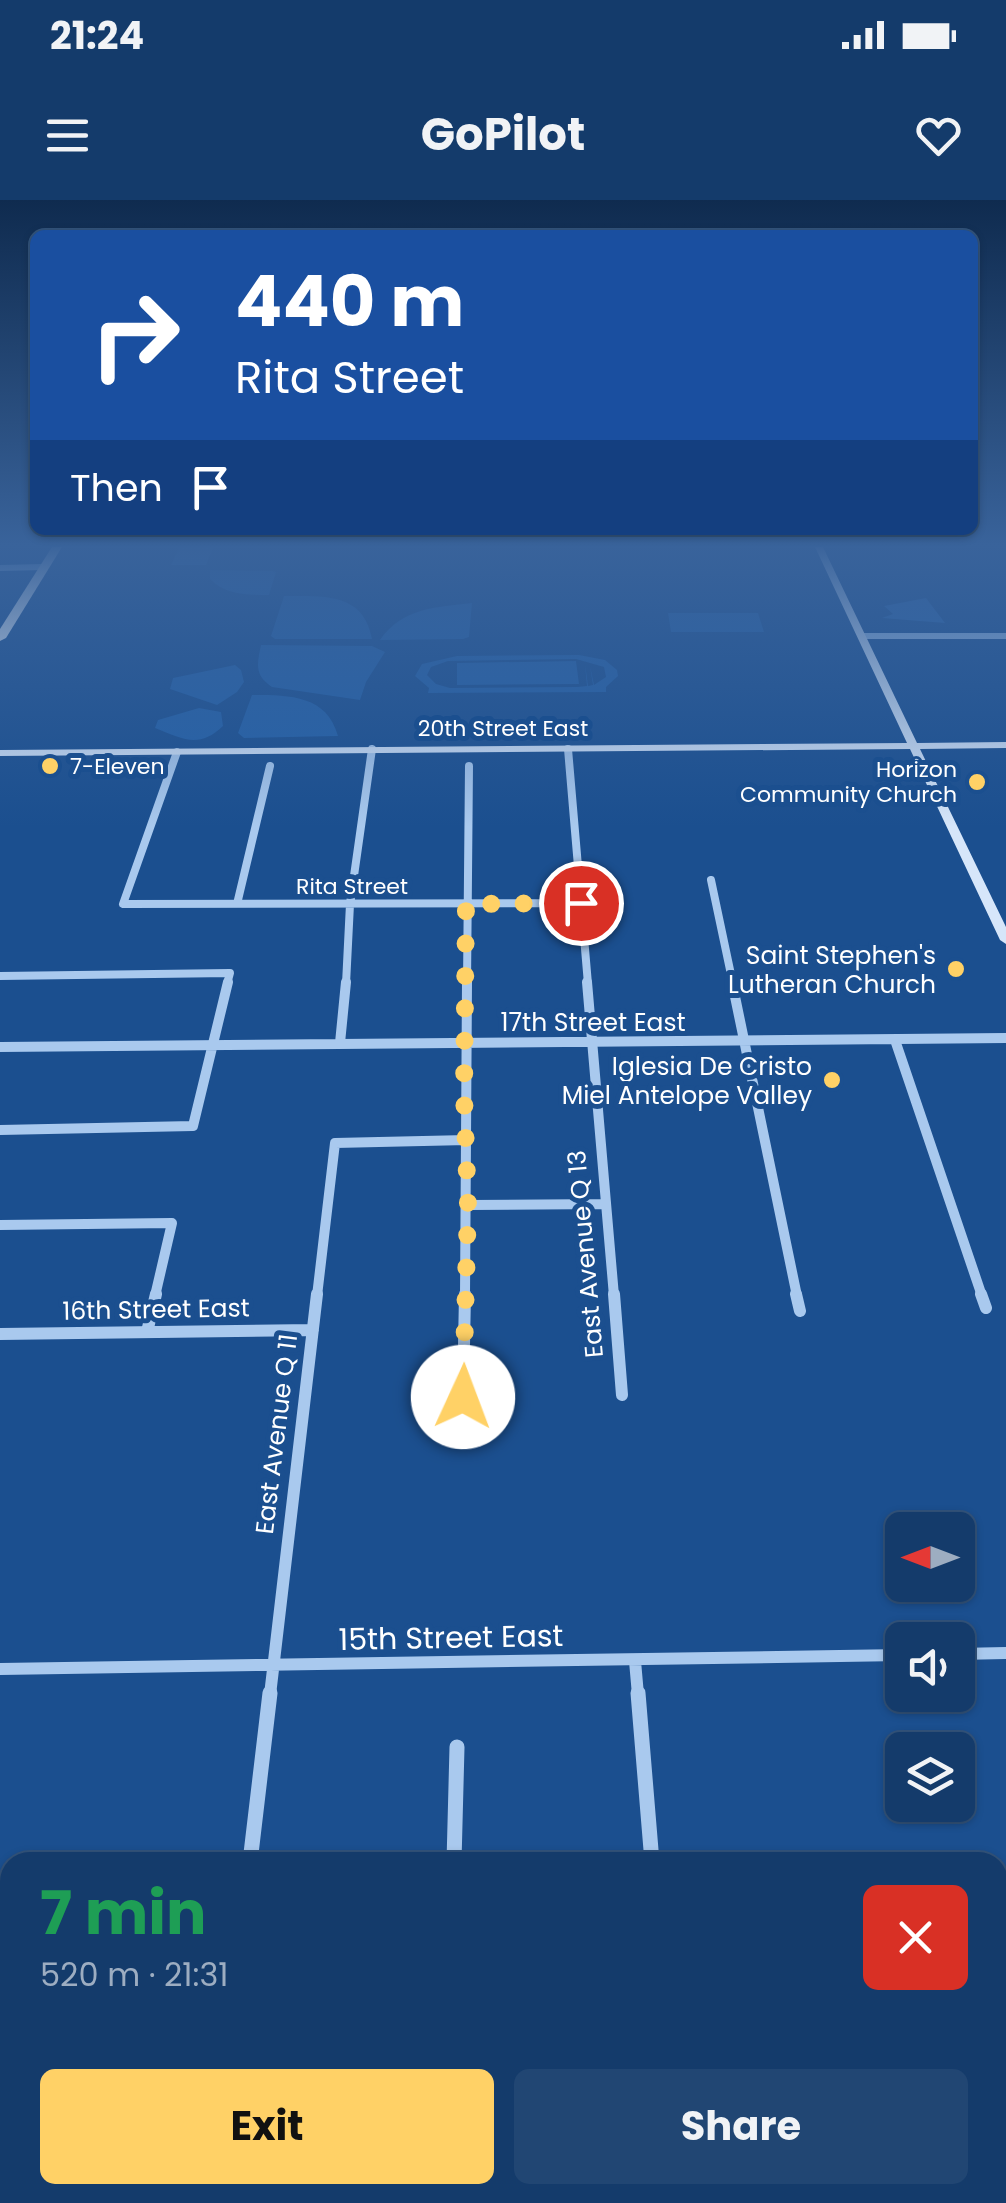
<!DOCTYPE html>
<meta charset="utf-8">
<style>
:root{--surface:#143b6b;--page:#214673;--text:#f1f3f6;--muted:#9dadc1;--line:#33557e;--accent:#ffd166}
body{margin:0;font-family:Poppins,sans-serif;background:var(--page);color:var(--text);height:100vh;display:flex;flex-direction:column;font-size:38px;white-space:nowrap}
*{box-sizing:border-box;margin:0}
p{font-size:32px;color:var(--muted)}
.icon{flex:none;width:55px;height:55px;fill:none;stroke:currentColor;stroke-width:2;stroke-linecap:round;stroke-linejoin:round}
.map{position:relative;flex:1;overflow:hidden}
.details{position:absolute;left:0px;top:1652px;width:1008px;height:352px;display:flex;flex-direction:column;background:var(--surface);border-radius:30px 30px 0 0;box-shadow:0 2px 8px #0004,0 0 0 2px var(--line)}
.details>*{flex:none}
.guide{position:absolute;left:30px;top:30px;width:948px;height:305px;border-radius:15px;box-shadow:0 2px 8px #0004,0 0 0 2px var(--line);background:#1a4fa0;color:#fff;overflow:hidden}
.needle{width:65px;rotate:270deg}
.fabs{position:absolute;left:885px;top:1312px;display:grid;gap:20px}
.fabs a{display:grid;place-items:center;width:90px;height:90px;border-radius:15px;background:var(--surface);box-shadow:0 2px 8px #0004,0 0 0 2px var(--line);font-size:50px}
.pin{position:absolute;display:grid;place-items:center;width:85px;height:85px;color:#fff;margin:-42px;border:5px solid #fff;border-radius:50%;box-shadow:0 2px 10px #0007}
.me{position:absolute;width:110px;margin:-55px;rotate:2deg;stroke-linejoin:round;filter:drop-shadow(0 0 8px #0008)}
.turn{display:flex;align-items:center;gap:35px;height:210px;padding:0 40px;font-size:45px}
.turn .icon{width:130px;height:130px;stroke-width:2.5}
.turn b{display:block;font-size:70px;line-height:85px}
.then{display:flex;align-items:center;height:95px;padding:0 40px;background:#0003;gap:20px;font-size:38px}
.round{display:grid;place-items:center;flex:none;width:105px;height:105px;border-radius:15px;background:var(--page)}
.summary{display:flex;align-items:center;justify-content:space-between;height:170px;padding:0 40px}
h1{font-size:60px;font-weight:700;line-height:75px;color:#1e9e55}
.button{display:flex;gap:20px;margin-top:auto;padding:20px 40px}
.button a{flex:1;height:115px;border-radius:15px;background:var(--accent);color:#111;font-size:40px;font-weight:700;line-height:115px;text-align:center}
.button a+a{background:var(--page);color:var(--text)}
.status{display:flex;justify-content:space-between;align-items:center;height:70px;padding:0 50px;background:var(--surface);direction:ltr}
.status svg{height:28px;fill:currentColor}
header{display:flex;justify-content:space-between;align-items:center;height:130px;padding:0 40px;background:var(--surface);font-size:45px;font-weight:700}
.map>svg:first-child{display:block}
.green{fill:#2461a8;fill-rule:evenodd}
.building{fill:#2a66ad}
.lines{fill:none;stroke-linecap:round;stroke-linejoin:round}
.street-far4{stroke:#a9c9ee;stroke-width:6}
.street-far3{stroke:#a9c9ee;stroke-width:8}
.street-far2{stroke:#a9c9ee;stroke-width:10}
.street-far1{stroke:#a9c9ee;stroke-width:12}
.street{stroke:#a9c9ee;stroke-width:15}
.secondary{fill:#d6e6fa;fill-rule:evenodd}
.highway{fill:#fff;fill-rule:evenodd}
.route{stroke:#ffd166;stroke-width:18;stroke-dasharray:0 32.4}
.poi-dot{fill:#ffd166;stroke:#1b4f8f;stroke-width:4}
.labels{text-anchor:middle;stroke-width:10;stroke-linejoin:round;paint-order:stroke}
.far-street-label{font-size:22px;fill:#fff;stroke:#1b4f8f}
.far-poi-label{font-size:22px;fill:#fff;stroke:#1b4f8f;text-anchor:start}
.poi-label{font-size:25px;fill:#fff;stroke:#1b4f8f;text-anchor:end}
.street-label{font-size:25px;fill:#fff;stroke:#1b4f8f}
.near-street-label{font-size:30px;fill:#fff;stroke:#1b4f8f}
</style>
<div class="status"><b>21:24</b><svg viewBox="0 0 49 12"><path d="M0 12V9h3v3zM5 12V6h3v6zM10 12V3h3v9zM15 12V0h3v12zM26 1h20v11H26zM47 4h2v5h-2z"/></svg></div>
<header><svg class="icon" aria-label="menu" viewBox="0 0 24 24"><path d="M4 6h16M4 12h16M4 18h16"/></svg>GoPilot<svg class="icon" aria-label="heart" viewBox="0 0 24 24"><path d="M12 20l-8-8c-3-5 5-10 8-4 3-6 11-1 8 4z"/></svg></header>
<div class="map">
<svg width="1006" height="2003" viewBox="0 0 1006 2003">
<rect width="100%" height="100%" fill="#1b4f8f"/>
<path class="green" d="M210,370L272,371L276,372L269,395C248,395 225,395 210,379Z
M284,396C323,396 364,392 372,439H275L271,436Z
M472,403L469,437L463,439L380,440C402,408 436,407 472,403Z
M668,413H758L764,432H671Z
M261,445L372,446L385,452L366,482L360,500L272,487C254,475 257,464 261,445Z
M579,455L605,460L617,470L618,476L606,487V492L428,493L429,488L415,476L422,464L457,456ZM576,459L604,467L606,477L594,485L590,466L593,485L588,486L585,464L587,486L577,487L450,488L436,484L427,475L431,467L448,461Z
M576,461L579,484L457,485V463Z
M235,465L241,470L244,482L237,492L217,505L170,489L173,478Z
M252,495C289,495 327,495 338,536L244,538L238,533Z
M199,508L221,512L223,526C199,549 183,539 155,528L158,520Z"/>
<path class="building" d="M179,348H213L206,365H171Z
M926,398L945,423L882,418L893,414L884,406Z"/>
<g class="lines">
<path class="street-far4" d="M0,368L44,367
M862,436H1006"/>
<path class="street-far3" d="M568,549L588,784
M177,552L123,704L581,703
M711,680L733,784
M237,704L270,566
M0,776L230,773L227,784
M346,784L350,704L372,549
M467,784L469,566"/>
<path class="street-far2" d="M587,782L614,1096
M732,782L797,1096
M895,840L982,1096
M340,843L346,782
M0,847L1006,838
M0,930L193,926L228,782
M469,1005L606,1004
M0,1025L172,1023L155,1096
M317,1096L335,943L467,940
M465,1096L467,782"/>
<path class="street-far1" d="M614,1094L622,1195
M796,1094L800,1111
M981,1094L986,1108
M147,1132L156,1094
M0,1134L313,1130
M463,1197L465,1094
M958,1454L1006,1453
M635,1461L638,1495
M0,1469L902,1455
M270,1495L317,1094"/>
<path class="street" d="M638,1493L652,1662
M250,1662L270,1493
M454,1662L457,1547
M678,1995L679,2003
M209,2003L210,1995"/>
<path class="secondary" d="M815,347H823L917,543L1006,542V548L920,549L1006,727V744L1000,740L910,549L0,556V550L907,543Z"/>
<path class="highway" d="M52,347H62L6,438L0,441V429Z"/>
</g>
<linearGradient id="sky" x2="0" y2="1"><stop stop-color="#0f2b4f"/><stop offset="0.55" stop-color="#39639b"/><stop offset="1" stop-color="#39639b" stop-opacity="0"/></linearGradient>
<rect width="1006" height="627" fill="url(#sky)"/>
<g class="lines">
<path class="route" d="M463,1197L468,1005L464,894L466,704L581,703"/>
</g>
<g class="poi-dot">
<circle cx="50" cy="566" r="10"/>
<circle cx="977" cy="582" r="10"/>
<circle cx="956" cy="769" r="10"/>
<circle cx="832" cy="880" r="10"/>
</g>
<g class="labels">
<g class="far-street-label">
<text x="503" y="536">20th Street East</text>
<text x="352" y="694">Rita Street</text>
</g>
<g class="far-poi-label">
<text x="70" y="574">7-Eleven</text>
<text x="957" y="577" text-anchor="end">Horizon<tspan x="957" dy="25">Community Church</tspan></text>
</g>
<g class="poi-label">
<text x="936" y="764">Saint Stephen's<tspan x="936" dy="29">Lutheran Church</tspan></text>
<text x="812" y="875">Iglesia De Cristo<tspan x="812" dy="29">Miel Antelope Valley</tspan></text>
</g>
<g class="street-label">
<text x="593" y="831">17th Street East</text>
<text transform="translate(585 1054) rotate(-95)" y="9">East Avenue Q 13</text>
<text transform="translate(156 1109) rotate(-1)" y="9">16th Street East</text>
<text transform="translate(276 1234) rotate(-83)" y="9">East Avenue Q 11</text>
</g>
<g class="near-street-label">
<text transform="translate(451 1438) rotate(-1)" y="10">15th Street East</text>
</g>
</g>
</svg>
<div class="fabs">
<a><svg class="needle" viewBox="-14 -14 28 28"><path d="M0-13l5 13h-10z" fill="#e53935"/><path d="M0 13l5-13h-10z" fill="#9dadc1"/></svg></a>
<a><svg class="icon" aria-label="sound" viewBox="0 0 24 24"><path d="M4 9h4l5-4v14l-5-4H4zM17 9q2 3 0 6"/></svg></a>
<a><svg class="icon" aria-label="layers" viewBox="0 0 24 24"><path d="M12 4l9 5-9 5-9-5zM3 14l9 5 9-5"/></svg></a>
</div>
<div class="pin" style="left:581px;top:703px;background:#d93025"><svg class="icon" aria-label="arrive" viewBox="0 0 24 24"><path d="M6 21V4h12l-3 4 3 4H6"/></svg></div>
<svg class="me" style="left:463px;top:1197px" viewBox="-20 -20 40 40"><circle r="19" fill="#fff"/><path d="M0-13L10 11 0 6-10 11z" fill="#ffd166"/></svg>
<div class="guide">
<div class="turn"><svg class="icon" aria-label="right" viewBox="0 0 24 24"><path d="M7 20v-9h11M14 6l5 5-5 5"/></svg><div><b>440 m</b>Rita Street</div></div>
<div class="then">Then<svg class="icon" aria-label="arrive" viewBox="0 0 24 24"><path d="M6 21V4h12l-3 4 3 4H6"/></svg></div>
</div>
<section class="details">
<div class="summary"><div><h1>7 min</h1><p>520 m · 21:31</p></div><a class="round" style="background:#d93025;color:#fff"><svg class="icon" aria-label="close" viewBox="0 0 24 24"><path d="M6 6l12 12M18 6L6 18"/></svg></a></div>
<div class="button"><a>Exit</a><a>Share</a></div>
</section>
</div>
